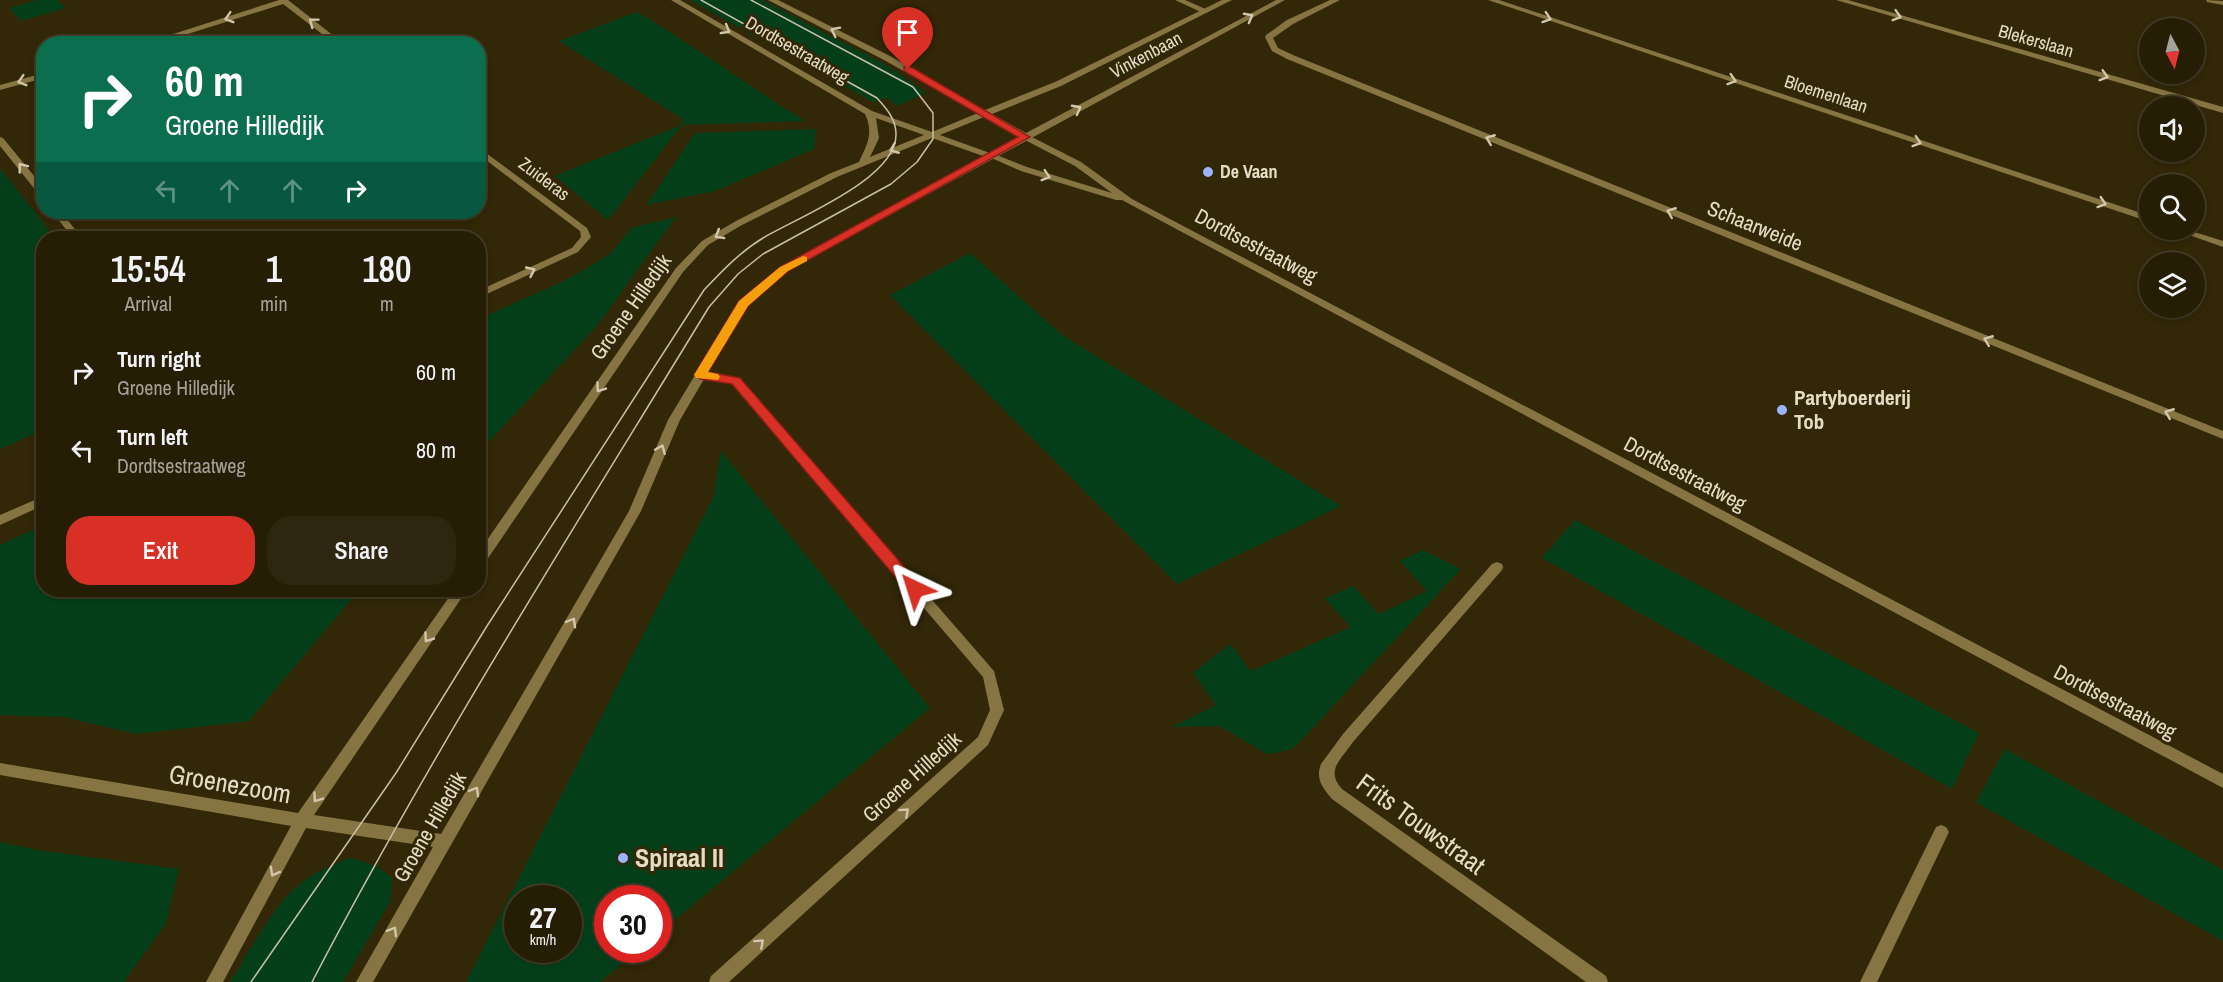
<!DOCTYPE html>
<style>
:root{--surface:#261d05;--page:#2e260f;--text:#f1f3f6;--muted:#a4a29a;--line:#423b27;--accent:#d93025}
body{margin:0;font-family:"Archivo Narrow",sans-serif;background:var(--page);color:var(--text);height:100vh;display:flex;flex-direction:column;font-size:22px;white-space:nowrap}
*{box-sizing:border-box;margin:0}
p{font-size:20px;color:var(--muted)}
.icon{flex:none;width:33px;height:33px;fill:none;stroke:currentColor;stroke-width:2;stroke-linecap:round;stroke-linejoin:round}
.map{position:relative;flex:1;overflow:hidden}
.drawer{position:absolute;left:36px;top:231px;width:450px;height:366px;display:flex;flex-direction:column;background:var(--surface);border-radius:24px;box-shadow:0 3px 9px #0003,0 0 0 2px var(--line)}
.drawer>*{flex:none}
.banner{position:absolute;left:36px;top:36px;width:450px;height:183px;border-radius:24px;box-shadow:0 3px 9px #0003,0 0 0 2px var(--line);background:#0b6e4f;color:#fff;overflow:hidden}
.needle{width:39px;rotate:173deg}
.buttons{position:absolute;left:2139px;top:18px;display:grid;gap:12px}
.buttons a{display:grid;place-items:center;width:66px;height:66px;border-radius:50%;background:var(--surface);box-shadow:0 3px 9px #0003,0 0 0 2px var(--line);font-size:30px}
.speed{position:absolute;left:504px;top:885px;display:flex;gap:12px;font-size:30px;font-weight:700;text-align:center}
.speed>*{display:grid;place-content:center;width:78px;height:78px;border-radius:50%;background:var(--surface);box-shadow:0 3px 9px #0003,0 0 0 2px var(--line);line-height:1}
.speed small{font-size:15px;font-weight:400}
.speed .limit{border:9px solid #d22;background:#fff;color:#111}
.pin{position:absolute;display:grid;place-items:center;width:51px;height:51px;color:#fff;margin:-62px -26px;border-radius:50% 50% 50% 0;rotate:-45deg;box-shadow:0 0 6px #0007}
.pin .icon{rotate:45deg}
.me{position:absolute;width:66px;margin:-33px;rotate:319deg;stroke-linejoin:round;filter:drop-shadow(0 0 4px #0008)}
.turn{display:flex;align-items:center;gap:21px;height:126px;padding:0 30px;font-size:27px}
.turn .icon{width:78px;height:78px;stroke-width:2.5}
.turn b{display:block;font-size:42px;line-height:51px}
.lanes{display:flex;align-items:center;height:57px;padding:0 30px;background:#0003;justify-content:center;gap:30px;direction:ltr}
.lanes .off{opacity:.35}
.eta{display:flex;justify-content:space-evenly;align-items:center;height:102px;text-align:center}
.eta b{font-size:36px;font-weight:600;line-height:42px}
.cta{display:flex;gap:12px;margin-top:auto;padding:12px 30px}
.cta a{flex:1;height:69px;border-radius:24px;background:var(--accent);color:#fff;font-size:24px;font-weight:600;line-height:69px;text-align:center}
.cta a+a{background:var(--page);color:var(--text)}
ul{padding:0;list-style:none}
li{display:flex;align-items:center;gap:18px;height:78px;padding:0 30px}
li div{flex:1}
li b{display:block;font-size:22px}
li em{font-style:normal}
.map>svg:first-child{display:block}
.green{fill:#043f1a;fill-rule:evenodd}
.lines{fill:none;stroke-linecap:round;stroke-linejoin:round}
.minor{fill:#877443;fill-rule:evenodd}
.tertiary{fill:#877443;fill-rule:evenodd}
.tram{stroke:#c9bfa8;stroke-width:1.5}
.oneway{stroke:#d2c7ac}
.route{fill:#d93025;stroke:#8d1f18;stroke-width:1.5}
.slow{fill:#f59e0b}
.poi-dot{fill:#9cb4fd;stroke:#322707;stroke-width:2}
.labels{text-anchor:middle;stroke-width:6;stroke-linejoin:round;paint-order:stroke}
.far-street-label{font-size:18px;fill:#e5dcc6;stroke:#322707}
.far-poi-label{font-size:18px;font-weight:bold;fill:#e5dcc6;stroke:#322707;text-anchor:start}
.street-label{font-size:21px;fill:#e5dcc6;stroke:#322707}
.poi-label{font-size:21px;font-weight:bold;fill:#e5dcc6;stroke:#322707;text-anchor:start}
.near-street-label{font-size:26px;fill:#e5dcc6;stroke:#322707}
.near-poi-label{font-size:26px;font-weight:bold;fill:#e5dcc6;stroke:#322707;text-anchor:start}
</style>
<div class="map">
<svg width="2223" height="982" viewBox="0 0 2223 982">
<rect width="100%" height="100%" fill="#322707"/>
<path class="green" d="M37,0H57L66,8L21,21L9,8Z
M690,0H762L886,65L926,93L896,106L888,98L873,102Z
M637,12C695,46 748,86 805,121L682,125L608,220L555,176L681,125L683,119L559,41Z
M816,129L814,149L715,191L646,205L695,133Z
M0,168L55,238H44L43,430L0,449Z
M676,217L596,327L479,452V319L568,279L610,254L632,228Z
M970,253L1062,335L1341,506L1177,584L890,295Z
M721,451L930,708L659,933L658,898H608V950H639L600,982H466L713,498ZM568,898V950H518V898Z
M1575,520L1979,733L1952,789L1542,558Z
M43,525L44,590H359L249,721L136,734L63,717L0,715V545Z
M1423,550L1461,569L1293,749L1267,754L1219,726L1172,727L1216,705L1193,673L1230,644L1251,671L1351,627L1325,599L1353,586L1379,614L1427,591L1400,561Z
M2005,749L2223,870V941L1976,802Z
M0,842L37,850L179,869L166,923L124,982H0Z
M349,858L375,865L392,878L390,902L343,982H230C250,951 272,906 300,884C314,872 332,865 349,858Z"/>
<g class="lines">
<path class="minor" d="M279,0H288L344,44H335L283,4L156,44H142Z
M1175,0H1185L1210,11L1203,13Z
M1330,0H1340L1293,24L1273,38L1278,48L1293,55L2223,431V439L1287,59L1272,51L1265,37L1266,35L1287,20Z
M1488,0H1499L2150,216V222Z
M1836,0H1848L2223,107V113Z
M2206,0L2223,1V5L2207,2Z
M44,73V78L0,90V85Z
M1026,134L1081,162L1132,199L2223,774V788L1122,200H1116L1021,171L987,156L994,154L1027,167L1112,193L1075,166L1023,139L1022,137Z
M0,137L3,138L44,188V198L41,197L0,146Z
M478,147L587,228L591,237L578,252L478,298V291L572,248L581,237L580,231L478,154Z
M52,212H61L82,238H73Z
M2175,230H2188L2223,241V247Z
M700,371L739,378L994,671L1004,710L988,745L729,982H709L711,976L978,737L990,710L983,677L732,384L696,378L695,375Z
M44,496V505L0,525V515Z
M1497,562L1502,564L1503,567L1502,570L1353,742C1341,760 1325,770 1342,789L1606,976L1608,982H1586L1332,799C1323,788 1315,779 1321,764L1343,734L1492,564Z
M1941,825L1946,827L1949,832L1877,982H1860L1936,827Z"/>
<path class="tertiary" d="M671,0H680L872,111L932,132L978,113L884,60L768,0H778L890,56L985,110L1055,82L1222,0H1232L1061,86L992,114L1026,133L1276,0H1285L787,271L747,306L680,420L641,511L373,982H356L433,847L306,828L223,982H206L291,826L0,775V763L298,813L454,590H467L314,815L441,834L629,511L668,420L739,302L781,267L983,156L932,138L837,177L742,225L708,245L683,272L482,567L478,569V553L676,268L702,241L736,221L831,173L859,162C867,145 874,133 865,114ZM984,117L1019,137L990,153L940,135ZM876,118L924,135L870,157L879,138Z"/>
<path class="tram" d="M251,982L396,773L487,626L704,290C722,271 740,252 763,238C796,218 897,179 896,134C896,119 886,108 877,98L701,0
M312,982C433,750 573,530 709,307L738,274L763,254L891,184L917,162L933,139V113L913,87L751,0"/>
</g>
<defs><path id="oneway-chevron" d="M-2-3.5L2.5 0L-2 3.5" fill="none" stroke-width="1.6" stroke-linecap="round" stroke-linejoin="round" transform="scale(1.5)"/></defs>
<g class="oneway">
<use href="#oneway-chevron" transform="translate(1897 16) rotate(16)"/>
<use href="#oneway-chevron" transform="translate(1249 17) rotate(-28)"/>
<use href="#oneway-chevron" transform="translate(229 18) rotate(163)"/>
<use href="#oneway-chevron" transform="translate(1547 18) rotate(18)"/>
<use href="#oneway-chevron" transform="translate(313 22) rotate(-143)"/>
<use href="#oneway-chevron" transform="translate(726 30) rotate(30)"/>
<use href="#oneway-chevron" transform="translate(835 31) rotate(-153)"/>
<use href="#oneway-chevron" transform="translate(2104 76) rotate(16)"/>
<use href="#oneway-chevron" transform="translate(1732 80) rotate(18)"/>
<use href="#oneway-chevron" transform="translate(22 81) rotate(163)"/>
<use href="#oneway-chevron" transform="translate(1077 109) rotate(-28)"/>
<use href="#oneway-chevron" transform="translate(1490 139) rotate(-158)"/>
<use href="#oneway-chevron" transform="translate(1917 142) rotate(18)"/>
<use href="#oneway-chevron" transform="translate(894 149) rotate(158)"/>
<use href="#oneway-chevron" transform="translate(22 167) rotate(-128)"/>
<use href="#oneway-chevron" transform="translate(1046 176) rotate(17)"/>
<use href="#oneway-chevron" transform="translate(2102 203) rotate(18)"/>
<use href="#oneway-chevron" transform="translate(1671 212) rotate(-158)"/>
<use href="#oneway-chevron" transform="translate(719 235) rotate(149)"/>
<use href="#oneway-chevron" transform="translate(531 271) rotate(-25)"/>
<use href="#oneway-chevron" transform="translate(1988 340) rotate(-158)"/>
<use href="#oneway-chevron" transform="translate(600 388) rotate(125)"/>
<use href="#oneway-chevron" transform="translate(2169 413) rotate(-158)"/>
<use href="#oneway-chevron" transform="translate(661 449) rotate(-67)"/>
<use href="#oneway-chevron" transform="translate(572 622) rotate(-60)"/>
<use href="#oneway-chevron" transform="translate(428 638) rotate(125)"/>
<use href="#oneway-chevron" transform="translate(475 791) rotate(-60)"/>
<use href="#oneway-chevron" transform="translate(317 798) rotate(125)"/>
<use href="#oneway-chevron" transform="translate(905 812) rotate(-42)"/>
<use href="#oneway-chevron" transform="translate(274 872) rotate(119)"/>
<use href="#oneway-chevron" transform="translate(393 931) rotate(-60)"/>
<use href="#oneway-chevron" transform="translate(760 943) rotate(-42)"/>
</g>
<path class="route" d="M904,67H911L1030,137L788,271L748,306L708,372L740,378L920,585L922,589L920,593H909L732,384L700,379L694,375L739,301L780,267L1018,137L904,71Z"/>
<path class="slow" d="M803,256L807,257V261L788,271L748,306L708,372L718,374L720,377L718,380L696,378L694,375L739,301L780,267Z"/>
<g class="poi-dot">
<circle cx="1208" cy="172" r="6"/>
<circle cx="1782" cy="410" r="6"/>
<circle cx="623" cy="858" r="6"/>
</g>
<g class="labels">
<g class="far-street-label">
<text transform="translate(2036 41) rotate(16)" y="6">Blekerslaan</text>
<text transform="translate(797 50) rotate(30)" y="6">Dordtsestraatweg</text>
<text transform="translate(1146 55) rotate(-28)" y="6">Vinkenbaan</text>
<text transform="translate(1826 94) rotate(18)" y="6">Bloemenlaan</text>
<text transform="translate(544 179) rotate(37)" y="6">Zuideras</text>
</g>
<g class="far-poi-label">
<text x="1220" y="178">De Vaan</text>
</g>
<g class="street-label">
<text transform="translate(1755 226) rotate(22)" y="7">Schaarweide</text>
<text transform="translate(1256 246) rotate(28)" y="7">Dordtsestraatweg</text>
<text transform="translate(631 307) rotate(-55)" y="7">Groene Hilledijk</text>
<text transform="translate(1685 474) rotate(28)" y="7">Dordtsestraatweg</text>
<text transform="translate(2115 702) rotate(28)" y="7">Dordtsestraatweg</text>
<text transform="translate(912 777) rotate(-42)" y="7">Groene Hilledijk</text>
<text transform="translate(430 827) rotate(-60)" y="7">Groene Hilledijk</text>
</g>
<g class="poi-label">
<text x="1794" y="405">Partyboerderij<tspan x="1794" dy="24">Tob</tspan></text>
</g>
<g class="near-street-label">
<text transform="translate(230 784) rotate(10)" y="9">Groenezoom</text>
<text transform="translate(1421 824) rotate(36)" y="9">Frits Touwstraat</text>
</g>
<g class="near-poi-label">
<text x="635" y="867">Spiraal II</text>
</g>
</g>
</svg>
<div class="buttons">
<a><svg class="needle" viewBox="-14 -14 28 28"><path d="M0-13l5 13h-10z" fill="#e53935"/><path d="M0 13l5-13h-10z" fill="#a4a29a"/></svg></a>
<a><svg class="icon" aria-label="sound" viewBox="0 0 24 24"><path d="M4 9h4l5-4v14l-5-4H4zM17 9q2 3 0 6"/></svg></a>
<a><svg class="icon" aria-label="search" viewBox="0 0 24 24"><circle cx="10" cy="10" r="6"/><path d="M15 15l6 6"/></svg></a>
<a><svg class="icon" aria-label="layers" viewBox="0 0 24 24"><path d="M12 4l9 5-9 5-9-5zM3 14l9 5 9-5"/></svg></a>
</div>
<div class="speed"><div>27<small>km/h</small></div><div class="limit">30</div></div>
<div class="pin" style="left:908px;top:69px;background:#d93025"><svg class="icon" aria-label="arrive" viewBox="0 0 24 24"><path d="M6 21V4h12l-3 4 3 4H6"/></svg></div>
<svg class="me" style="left:915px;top:589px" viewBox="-20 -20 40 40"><path d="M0-17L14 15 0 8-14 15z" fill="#d93025" stroke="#fff" stroke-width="4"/></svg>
<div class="banner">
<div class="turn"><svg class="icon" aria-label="right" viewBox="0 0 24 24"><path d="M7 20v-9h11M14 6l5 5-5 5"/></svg><div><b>60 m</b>Groene Hilledijk</div></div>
<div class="lanes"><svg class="icon off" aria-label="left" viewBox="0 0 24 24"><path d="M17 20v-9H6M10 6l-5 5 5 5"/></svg><svg class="icon off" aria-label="ahead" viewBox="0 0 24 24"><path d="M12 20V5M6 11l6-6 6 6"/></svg><svg class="icon off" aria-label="ahead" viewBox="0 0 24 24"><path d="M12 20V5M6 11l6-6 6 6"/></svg><svg class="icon" aria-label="right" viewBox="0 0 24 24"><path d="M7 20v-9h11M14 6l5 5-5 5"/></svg></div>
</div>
<section class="drawer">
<div class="eta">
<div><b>15:54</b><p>Arrival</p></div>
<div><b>1</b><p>min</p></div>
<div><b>180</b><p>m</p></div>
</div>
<ul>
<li><svg class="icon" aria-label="right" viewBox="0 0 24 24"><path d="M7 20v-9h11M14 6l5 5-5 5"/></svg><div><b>Turn right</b><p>Groene Hilledijk</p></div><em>60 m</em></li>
<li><svg class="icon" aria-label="left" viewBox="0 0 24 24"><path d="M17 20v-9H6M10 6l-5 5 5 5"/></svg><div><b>Turn left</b><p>Dordtsestraatweg</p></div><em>80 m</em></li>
</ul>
<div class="cta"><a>Exit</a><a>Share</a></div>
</section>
</div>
